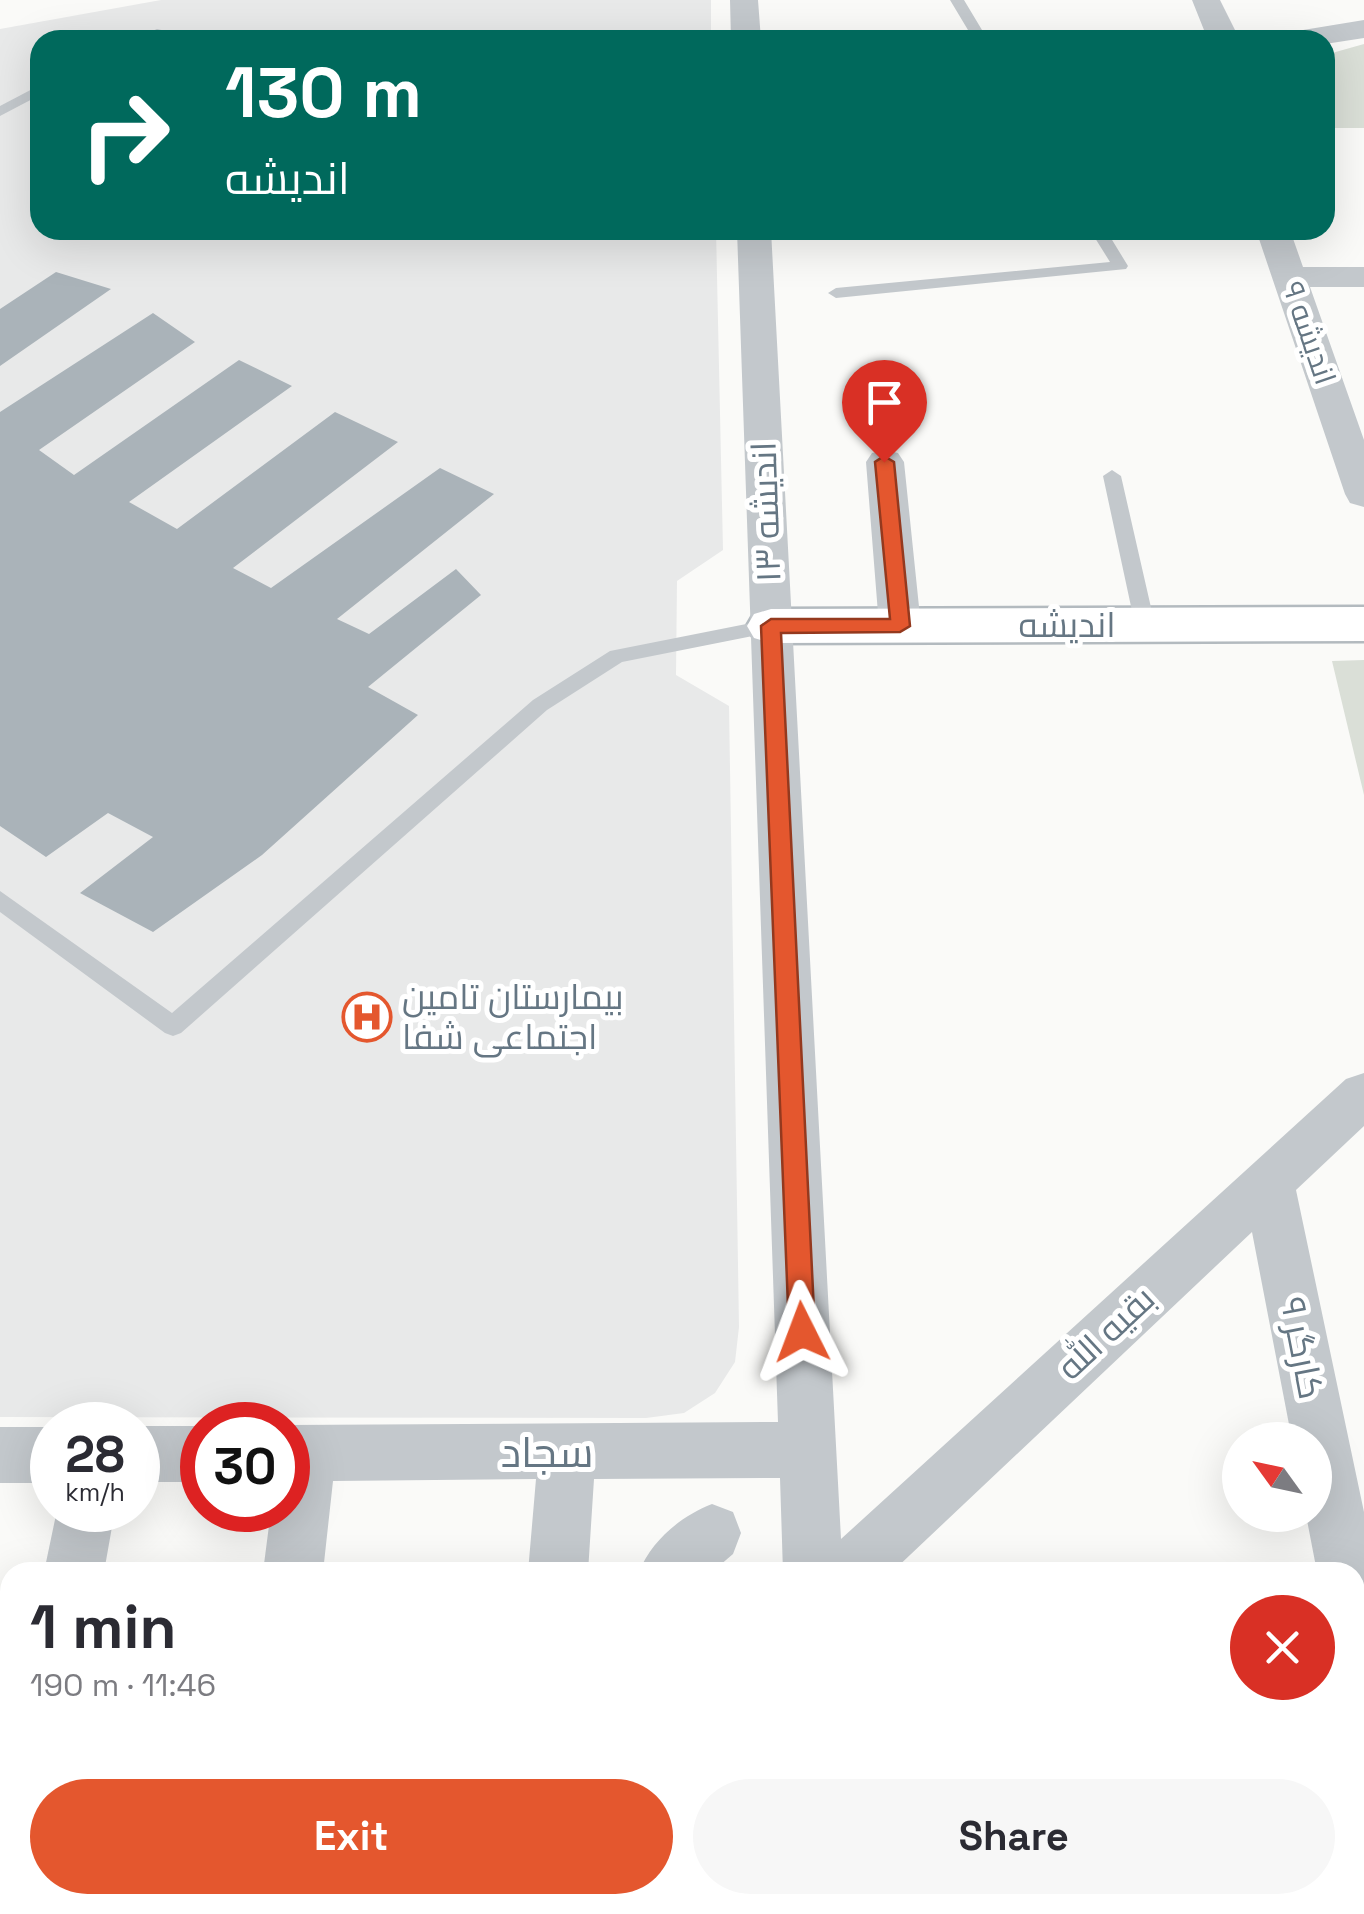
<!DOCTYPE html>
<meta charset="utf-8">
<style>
:root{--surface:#fff;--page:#f7f7f7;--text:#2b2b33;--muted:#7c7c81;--accent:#e4572e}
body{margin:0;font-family:"Space Grotesk",Cairo,sans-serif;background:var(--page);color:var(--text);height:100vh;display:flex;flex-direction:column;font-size:38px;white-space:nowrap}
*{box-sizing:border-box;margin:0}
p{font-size:32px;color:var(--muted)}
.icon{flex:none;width:55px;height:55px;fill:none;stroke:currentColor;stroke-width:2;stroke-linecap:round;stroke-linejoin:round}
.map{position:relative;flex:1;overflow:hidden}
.drawer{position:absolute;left:0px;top:1562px;width:1365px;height:352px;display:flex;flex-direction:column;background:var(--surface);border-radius:30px 30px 0 0;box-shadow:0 10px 40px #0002}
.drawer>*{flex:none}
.banner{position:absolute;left:30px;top:30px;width:1305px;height:210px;border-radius:30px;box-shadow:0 10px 40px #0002;background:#00695c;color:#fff;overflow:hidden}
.needle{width:65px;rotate:303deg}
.tools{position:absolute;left:1222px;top:1422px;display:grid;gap:20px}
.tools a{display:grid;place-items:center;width:110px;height:110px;border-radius:50%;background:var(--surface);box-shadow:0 10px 40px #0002;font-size:50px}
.speed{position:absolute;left:30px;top:1402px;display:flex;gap:20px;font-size:50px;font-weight:700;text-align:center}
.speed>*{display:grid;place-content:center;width:130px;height:130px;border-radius:50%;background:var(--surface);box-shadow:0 10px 40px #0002;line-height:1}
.speed small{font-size:25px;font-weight:400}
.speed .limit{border:15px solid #d22;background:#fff;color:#111}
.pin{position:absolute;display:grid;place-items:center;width:85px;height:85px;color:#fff;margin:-102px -42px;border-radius:50% 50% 50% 0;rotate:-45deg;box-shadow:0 0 10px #0007}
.pin .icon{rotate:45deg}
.me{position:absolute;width:110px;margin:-55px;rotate:357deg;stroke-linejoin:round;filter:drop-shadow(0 0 8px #0008)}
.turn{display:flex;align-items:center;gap:35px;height:210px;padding:0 30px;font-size:45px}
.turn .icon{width:130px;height:130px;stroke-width:2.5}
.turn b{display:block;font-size:70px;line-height:85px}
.round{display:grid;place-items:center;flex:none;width:105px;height:105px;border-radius:52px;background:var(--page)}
.head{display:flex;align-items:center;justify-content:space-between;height:170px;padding:0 30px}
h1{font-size:60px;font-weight:700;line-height:75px}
.cta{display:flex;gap:20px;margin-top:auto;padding:20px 30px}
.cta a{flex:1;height:115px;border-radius:60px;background:var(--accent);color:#fff;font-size:40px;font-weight:700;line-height:115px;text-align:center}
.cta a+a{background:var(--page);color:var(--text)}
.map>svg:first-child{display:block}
.built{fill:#e8e9e9}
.green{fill:#dadfd7}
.building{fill:#aab3b9}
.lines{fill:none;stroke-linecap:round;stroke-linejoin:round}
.secondary-casing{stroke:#b3babf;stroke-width:5}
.lane{fill:#c3c8cc;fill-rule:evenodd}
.street{fill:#c3c8cc;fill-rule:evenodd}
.secondary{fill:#fff;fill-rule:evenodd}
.route{fill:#e4572e;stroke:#94391e;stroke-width:2.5}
.labels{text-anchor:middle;stroke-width:10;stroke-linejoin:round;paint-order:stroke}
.far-street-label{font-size:30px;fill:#657683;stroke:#fff}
.street-label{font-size:35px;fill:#657683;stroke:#fff}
.poi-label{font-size:35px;fill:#657683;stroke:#fff;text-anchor:start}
.near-street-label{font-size:42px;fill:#657683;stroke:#fff}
</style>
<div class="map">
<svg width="1364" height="1914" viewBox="0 0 1364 1914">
<rect width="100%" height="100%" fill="#fafaf8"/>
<path class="built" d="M161,0H711V40H40V230H716L723,550L677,581L676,675L729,706L739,1327L735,1362L715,1393L684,1413L646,1418L0,1417V29Z"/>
<path class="green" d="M1364,44V128H1325V55Z
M1364,660V795L1332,661Z"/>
<path class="building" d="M56,272L111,289L0,366V309Z
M153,313L195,342L39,450L74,475L239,360L292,386L129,502L177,529L335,412L398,442L233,568L271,588L440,468L494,494L337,619L369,634L456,569L481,595L368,687L418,715L262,855L153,932L80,893L153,837L108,813L46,857L0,826V412Z"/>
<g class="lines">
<g class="secondary-casing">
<path id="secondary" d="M1364,607V641L771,643L754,638L747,626L754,614L771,609Z"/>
</g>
<path class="lane" d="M950,0H964L988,40H974Z
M157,29L206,40H131Z
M40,85V95L0,116V106Z
M1090,230H1106L1128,266L1126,269L836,298L828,293L836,288L1110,262Z
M1112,470L1121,476L1155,625L1145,632L1135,625L1103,476Z
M771,619L778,621L781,626L778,631L622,662L547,710L181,1033L173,1036L165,1033L0,912V891L172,1013L533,700L610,651Z"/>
<path class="street" d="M730,0H758L761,40H731Z
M1192,0H1220L1240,40H1208Z
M1364,20V38L1325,44V40H1282L1287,34L1297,31Z
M737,230H771L841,1539L1346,1079L1364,1073V1126L1296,1190L1364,1512V1685L1355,1681V1572H1317L1306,1515H1315V1440H1292L1252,1232L892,1572H783L780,1478L594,1479L588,1572H528L536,1479L333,1481L323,1572H263L271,1510H288V1425L778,1422Z
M1256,230H1290L1303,267H1364V287H1310L1364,440V507L1350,503L1345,494Z
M885,450L898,453L904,462L921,626L915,636L900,640L885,636L879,626L866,462L872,453Z
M138,1426H202V1482H138Z
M0,1427H52V1483H0Z
M712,1504L733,1512L741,1533L733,1554L712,1572H639C651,1541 681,1516 712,1504Z
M57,1510H115L104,1572H44Z
M10,1869V1905H43L41,1914H0V1873Z
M220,1905H335L331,1914H218Z
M459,1905H531L527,1914H455Z
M801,1905H867V1914H801Z"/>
<use href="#secondary" class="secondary"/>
</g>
<path class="route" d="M884,456L894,462L910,626L900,632L781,633L815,1332L811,1341L802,1345L793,1341L789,1332L761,626L771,619H890L875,462Z"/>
<defs>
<g id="hospital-ring" transform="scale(2.5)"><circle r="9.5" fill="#fff" stroke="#e4572e" stroke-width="1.5"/><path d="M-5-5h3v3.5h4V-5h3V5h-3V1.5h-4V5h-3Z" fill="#e4572e"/></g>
</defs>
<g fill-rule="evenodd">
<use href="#hospital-ring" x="367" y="1017"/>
</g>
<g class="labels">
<g class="far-street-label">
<text transform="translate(1309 333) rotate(71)" y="10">اندیشه ۹</text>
</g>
<g class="street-label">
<text transform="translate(766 512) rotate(-92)" y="12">اندیشه ۱۳</text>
<text x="1067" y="637">اندیشه</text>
<text transform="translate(1106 1333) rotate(-43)" y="12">بقیه الله</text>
<text transform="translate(1302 1348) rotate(79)" y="12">کارگر ۹</text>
</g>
<g class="poi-label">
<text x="402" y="1009">بیمارستان تامین<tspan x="402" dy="40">اجتماعی شفا</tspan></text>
</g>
<g class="near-street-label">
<text x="547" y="1467">سجاد</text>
</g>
</g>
</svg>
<div class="tools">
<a><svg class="needle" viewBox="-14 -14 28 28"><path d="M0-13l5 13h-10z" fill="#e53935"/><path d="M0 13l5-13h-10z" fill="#7c7c81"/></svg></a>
</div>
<div class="speed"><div>28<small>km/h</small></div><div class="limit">30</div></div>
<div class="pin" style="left:884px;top:462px;background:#d93025"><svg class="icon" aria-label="arrive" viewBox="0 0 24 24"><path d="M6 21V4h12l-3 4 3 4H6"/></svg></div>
<svg class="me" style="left:802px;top:1332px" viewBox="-20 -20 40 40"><path d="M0-17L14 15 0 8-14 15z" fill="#e4572e" stroke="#fff" stroke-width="4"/></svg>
<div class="banner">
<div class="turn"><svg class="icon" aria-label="right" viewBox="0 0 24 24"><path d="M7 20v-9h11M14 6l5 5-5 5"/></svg><div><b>130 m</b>اندیشه</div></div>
</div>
<section class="drawer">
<div class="head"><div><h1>1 min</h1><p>190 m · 11:46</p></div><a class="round" style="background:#d93025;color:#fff"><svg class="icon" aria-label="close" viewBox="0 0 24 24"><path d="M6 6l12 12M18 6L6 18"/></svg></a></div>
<div class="cta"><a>Exit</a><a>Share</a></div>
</section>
</div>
